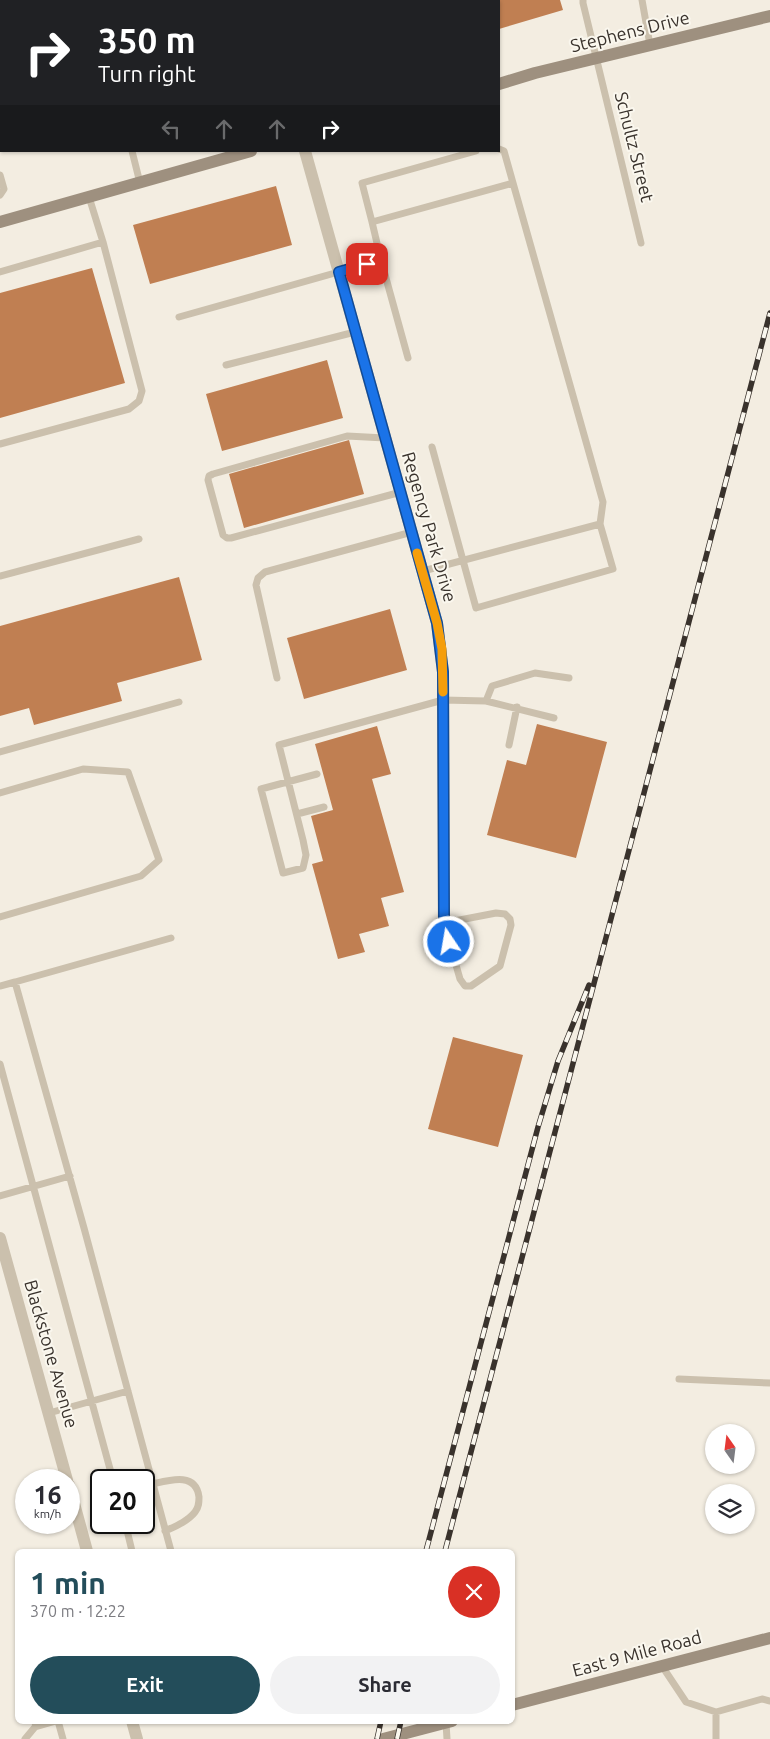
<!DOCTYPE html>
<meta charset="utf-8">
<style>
:root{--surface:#fff;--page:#f2f2f3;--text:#2b2b33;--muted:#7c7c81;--accent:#234d5a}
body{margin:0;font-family:Ubuntu,sans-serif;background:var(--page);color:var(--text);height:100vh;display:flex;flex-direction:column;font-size:19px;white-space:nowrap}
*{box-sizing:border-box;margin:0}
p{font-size:16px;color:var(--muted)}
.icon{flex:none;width:28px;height:28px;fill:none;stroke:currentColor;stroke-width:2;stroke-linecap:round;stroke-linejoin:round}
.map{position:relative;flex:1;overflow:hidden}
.sheet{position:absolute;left:15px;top:1549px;width:500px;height:175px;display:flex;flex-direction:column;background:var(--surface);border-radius:8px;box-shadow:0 1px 4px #0004}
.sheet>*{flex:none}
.guide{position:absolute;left:0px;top:0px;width:500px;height:152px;box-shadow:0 1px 4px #0004;background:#202124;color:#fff;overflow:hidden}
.needle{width:32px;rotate:346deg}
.fabs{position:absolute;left:705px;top:1424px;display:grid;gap:10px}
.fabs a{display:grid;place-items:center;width:50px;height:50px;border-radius:50%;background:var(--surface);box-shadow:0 1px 4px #0004;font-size:25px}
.speed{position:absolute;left:15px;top:1469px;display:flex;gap:10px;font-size:25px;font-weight:700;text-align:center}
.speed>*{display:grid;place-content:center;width:65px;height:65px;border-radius:50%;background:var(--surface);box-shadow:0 1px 4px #0004;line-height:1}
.speed small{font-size:12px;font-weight:400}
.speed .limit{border:2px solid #111;border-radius:8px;background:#fff;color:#111}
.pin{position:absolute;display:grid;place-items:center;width:42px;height:42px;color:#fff;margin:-21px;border-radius:10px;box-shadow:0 2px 8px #0006}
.me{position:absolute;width:55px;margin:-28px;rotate:348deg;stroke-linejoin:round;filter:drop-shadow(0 0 4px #0008)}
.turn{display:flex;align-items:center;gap:18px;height:105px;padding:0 15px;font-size:22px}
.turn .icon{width:65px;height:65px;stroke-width:2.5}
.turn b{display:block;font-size:35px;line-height:42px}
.lanes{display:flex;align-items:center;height:48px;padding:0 15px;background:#0003;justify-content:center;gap:25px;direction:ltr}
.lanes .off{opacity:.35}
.round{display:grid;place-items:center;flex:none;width:52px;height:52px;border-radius:26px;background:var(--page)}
.overview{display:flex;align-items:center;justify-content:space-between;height:85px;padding:0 15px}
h1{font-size:30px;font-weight:600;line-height:38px;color:var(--accent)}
.action{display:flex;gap:10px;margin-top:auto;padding:10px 15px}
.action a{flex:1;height:58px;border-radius:30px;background:var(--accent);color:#fff;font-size:20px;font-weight:600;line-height:58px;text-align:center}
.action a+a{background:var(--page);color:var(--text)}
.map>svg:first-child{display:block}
.building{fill:#c07f52}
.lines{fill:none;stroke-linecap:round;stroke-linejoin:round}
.lane{stroke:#cbc0ad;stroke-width:7}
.street{stroke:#cbc0ad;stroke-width:12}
.secondary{stroke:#9e907f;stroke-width:12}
.rail-casing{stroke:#39322c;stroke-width:5.5}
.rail{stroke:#faf7ee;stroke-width:4;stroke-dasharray:11;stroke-linecap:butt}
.route-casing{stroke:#114b97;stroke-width:12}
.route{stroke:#1a73e8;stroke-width:9}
.slow{stroke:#f59e0b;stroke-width:9}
.labels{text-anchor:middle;stroke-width:4;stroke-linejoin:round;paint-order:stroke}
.street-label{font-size:18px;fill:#39322c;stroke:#faf7ee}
</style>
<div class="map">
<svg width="770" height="1739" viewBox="0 0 770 1739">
<rect width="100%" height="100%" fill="#f3ede1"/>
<path class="building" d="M499,0H560L563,10L499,29Z
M276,186L292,245L150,284L133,225Z
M92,268L125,383L0,418V293Z
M327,360L343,418L222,451L206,394Z
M349,440L364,494L244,528L229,474Z
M179,577L202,660L117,683L122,701L34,725L29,708L0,716V626Z
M390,609L407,670L304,699L287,638Z
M537,724L607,742L576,858L487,835L507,760L526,765Z
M377,726L391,774L372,779L404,892L381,898L389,926L359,934L365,952L338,959L312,864L323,861L311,816L333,810L315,744Z
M453,1037L523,1055L498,1147L428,1129Z"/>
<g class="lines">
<path class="lane" d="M343,0L344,1
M434,0L435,1
M583,0V3L641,243
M642,0L650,45
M153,1V0
M499,149L504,151L513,183
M132,151L140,183
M0,175L4,189L0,195
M372,222L362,183L476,151
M381,260L408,358
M0,272L103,242L89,197
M179,317L381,260L372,222L513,183L603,502L600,524L423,571
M226,365L355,332
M385,438L347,436L213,474L209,476L208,480L223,535L227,538H231L401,492
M0,444L129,409L139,401L142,391L103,242
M432,447L476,608L613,569L600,524
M0,576L139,539
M277,678L256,585L258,578L265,572L412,532
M486,701L492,686L535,673L569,678
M509,745L517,707
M0,752L179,702
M317,774L261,789L283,873L303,868L306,855L303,840L279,745L443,700L486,701L554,718
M0,793L83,769L128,772L159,860L141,876L0,917
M297,814L324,807
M496,913L505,914L510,919L511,925L500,966L471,986H465L460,979L444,923Z
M15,982L171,938
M0,986L15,982L84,1228L171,1551
M0,1064L113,1480
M0,1196L70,1176
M679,1379L770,1383
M49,1413L128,1391
M153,1484C170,1480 196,1472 199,1497C199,1502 199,1507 195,1512C188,1521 176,1526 165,1531
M125,1522L132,1551
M662,1666L686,1702L716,1712L762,1699L770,1701
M58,1721L63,1739
M446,1723L447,1739
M35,1727L56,1721
M25,1739L35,1727L36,1721
M716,1739V1712"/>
<path class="street" d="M317,0L318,1
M305,151L437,623L443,672L444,923
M0,1238L67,1480
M69,1485L87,1551
M132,1721L137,1739"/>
<path class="secondary" d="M499,84L535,73L770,16
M0,222L251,151
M512,1705L770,1638
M383,1739L452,1721"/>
<g class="rail-casing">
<path id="rail" d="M426,1551L538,1127L558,1061L589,985
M445,1551L770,313
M377,1739L381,1721
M397,1739L401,1721"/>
</g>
<use href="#rail" class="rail"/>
</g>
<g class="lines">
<g class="route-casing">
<path id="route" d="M367,264L339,272L437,623L443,672L444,923L449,942"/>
</g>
<use href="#route" class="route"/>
<path class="slow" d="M417,553L437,623L442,649L443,692"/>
</g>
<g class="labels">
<g class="street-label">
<text transform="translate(630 32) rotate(-14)" y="6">Stephens Drive</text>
<text transform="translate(634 147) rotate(76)" y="6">Schultz Street</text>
<text transform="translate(429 527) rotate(74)" y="6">Regency Park Drive</text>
<text transform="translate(51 1354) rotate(74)" y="6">Blackstone Avenue</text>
<text transform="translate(637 1654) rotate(-15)" y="6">East 9 Mile Road</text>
</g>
</g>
</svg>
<div class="fabs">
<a><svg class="needle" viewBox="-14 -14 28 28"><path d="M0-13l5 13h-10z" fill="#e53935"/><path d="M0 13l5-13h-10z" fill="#7c7c81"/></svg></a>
<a><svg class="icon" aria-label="layers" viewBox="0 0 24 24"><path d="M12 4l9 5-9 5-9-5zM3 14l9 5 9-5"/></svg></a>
</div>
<div class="speed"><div>16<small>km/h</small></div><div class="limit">20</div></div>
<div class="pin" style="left:367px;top:264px;background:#d93025"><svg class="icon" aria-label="arrive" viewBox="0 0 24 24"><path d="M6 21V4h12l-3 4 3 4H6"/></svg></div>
<svg class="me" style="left:449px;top:942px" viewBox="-20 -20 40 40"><circle r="17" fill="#1a73e8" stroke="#fff" stroke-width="3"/><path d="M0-11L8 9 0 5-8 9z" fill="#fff"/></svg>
<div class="guide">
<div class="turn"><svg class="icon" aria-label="right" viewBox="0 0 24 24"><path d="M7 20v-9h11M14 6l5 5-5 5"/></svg><div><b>350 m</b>Turn right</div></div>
<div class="lanes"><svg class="icon off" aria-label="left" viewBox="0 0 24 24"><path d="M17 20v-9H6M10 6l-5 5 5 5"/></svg><svg class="icon off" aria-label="ahead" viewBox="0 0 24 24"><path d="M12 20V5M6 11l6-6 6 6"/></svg><svg class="icon off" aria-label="ahead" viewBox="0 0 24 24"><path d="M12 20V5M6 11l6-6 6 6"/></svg><svg class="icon" aria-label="right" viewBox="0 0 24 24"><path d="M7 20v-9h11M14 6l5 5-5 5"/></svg></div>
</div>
<section class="sheet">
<div class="overview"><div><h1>1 min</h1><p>370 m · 12:22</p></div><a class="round" style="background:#d93025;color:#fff"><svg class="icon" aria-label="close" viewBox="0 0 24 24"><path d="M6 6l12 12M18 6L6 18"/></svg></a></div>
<div class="action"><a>Exit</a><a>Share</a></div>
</section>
</div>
